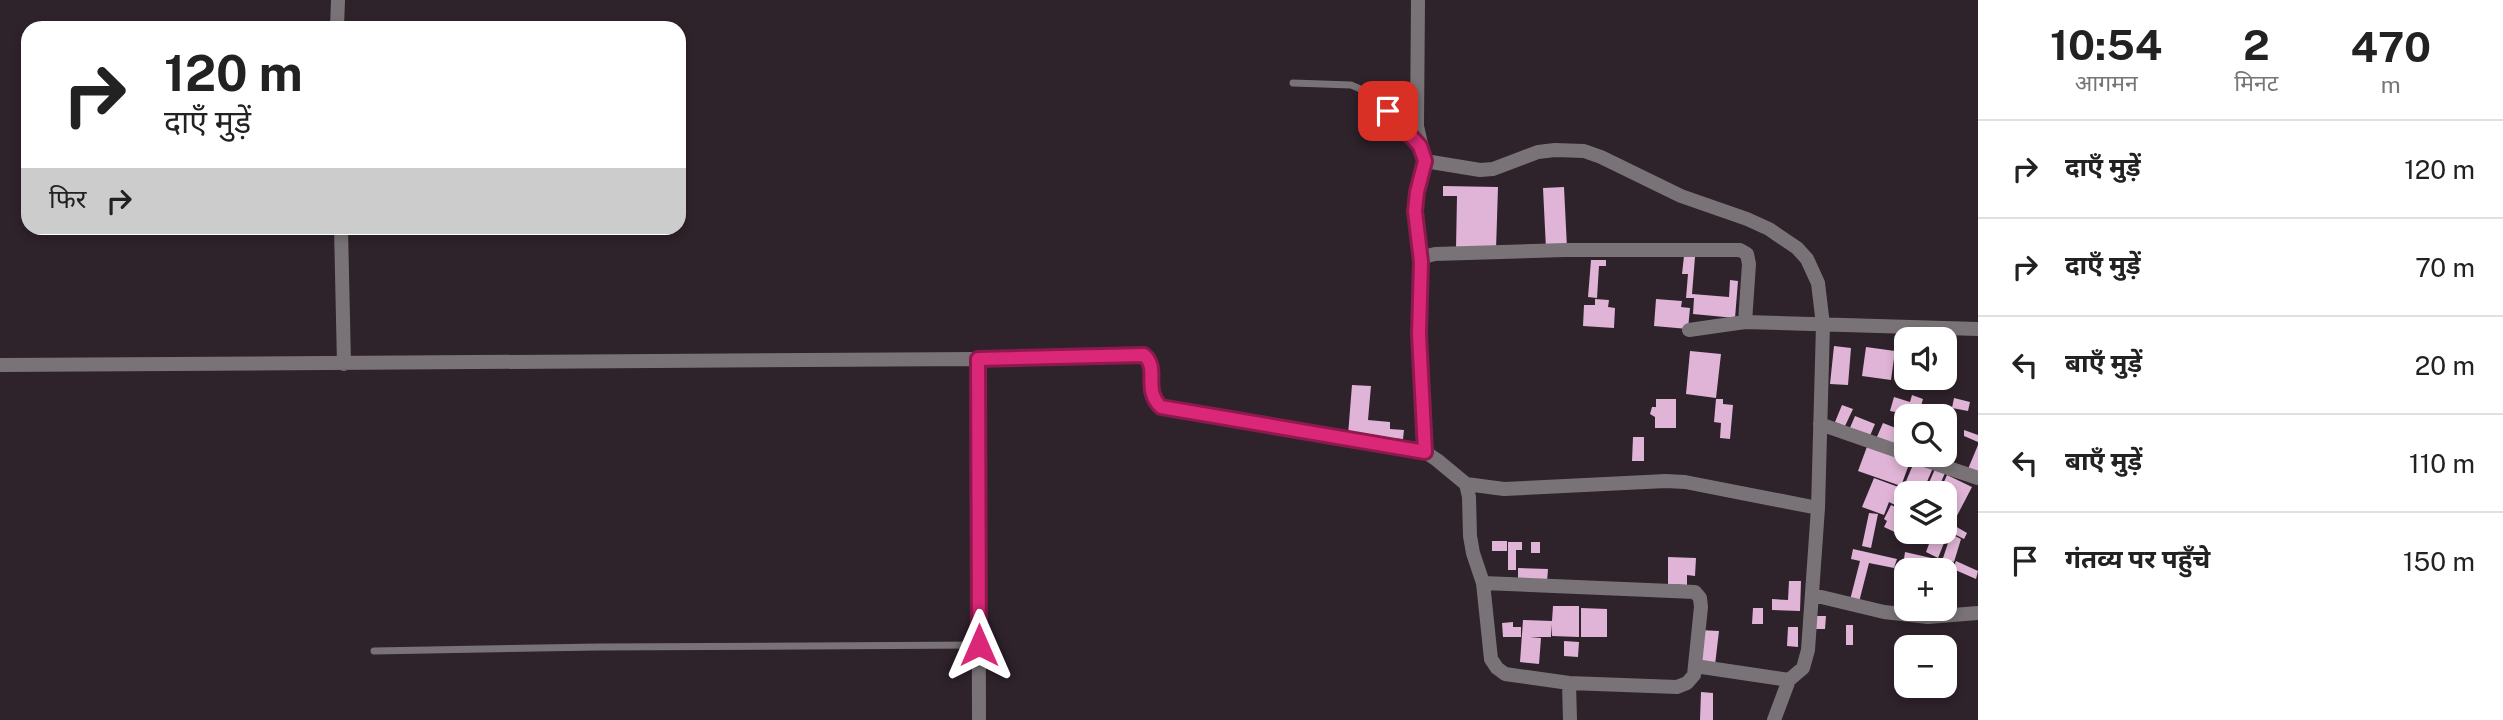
<!DOCTYPE html>
<html lang="hi">
<meta charset="utf-8">
<style>
:root{--surface:#fff;--page:#f6f6f6;--text:#222;--muted:#767676;--line:#e0e0e0}
body{margin:0;font-family:"Public Sans","Noto Sans Devanagari",sans-serif;background:var(--page);color:var(--text);height:100vh;display:flex;flex-direction:column;font-size:26px;white-space:nowrap}
*{box-sizing:border-box;margin:0}
p{font-size:23px;color:var(--muted)}
.icon{flex:none;width:38px;height:38px;fill:none;stroke:currentColor;stroke-width:2;stroke-linecap:round;stroke-linejoin:round}
.map{position:relative;flex:1;overflow:hidden}
.side{display:flex;flex-direction:column;background:var(--surface);width:525px}
.side>*{flex:none}
.banner{position:absolute;left:21px;top:21px;width:665px;height:214px;border-radius:21px;box-shadow:0 4px 10px #0003;background:#fff;color:var(--text);overflow:hidden}
.tools{position:absolute;left:1894px;top:327px;display:grid;gap:14px}
.tools a{display:grid;place-items:center;width:63px;height:63px;border-radius:14px;background:var(--surface);box-shadow:0 4px 10px #0003;font-size:35px}
.pin{position:absolute;display:grid;place-items:center;width:60px;height:60px;color:#fff;margin:-30px;border-radius:14px;box-shadow:0 4px 10px #0006}
.me{position:absolute;width:77px;margin:-38px;rotate:0deg;stroke-linejoin:round;filter:drop-shadow(0 0 5px #0008)}
.turn{display:flex;align-items:center;gap:24px;height:147px;padding:0 28px;font-size:32px}
.turn .icon{width:91px;height:91px;stroke-width:2.5}
.turn b{display:block;font-size:49px;line-height:60px}
.then{display:flex;align-items:center;height:66px;padding:0 28px;background:#0003;gap:14px;font-size:26px}
.eta{display:flex;justify-content:space-evenly;align-items:center;height:119px;text-align:center}
.eta b{font-size:42px;font-weight:700;line-height:49px}
ul{padding:0;list-style:none}
li{display:flex;align-items:center;gap:21px;height:98px;padding:0 28px;border-top:2px solid var(--line)}
li div{flex:1}
li b{display:block;font-size:26px}
li em{font-style:normal}
main{display:flex;flex:1;min-height:0}
.map>svg:first-child{display:block}
.building{fill:#e0b4d6}
.lines{fill:none;stroke-linecap:round;stroke-linejoin:round}
.lane{stroke:#797377;stroke-width:7}
.street{stroke:#797377;stroke-width:14}
.route-casing{stroke:#8e194d;stroke-width:18}
.route{stroke:#db2777;stroke-width:12}
</style>
<main>
<div class="map">
<svg width="1978" height="720" viewBox="0 0 1978 720">
<rect width="100%" height="100%" fill="#2e222b"/>
<path class="building" d="M1443,186L1498,187L1496,250L1456,249L1457,196H1443Z
M1564,187L1567,248L1546,249L1543,188Z
M1684,256L1695,257L1692,294L1729,297L1730,280L1738,281L1735,318L1693,314L1694,298H1686L1688,274H1682Z
M1591,260H1606V266H1599L1597,298L1588,297Z
M1595,299L1609,300L1608,307L1615,308L1614,328L1583,326L1584,305H1595Z
M1656,299L1682,301L1681,307L1690,308L1688,329L1654,326Z
M1834,346L1851,348L1848,385L1830,384Z
M1866,347L1895,351L1891,380L1862,376Z
M1690,351L1721,354L1716,398L1686,394Z
M1352,385L1371,386L1368,420L1390,422V429L1404,430L1403,439L1348,435Z
M1912,395L1923,399L1918,416L1890,411L1894,397L1910,402Z
M1954,398L1970,402L1968,411L1952,408Z
M1656,399H1676V428H1655V417L1650,414L1652,407H1656Z
M1716,399H1723V404L1733,405L1730,439L1720,438L1721,423L1714,422Z
M1842,405L1853,409L1845,426L1835,422Z
M1855,416L1875,424L1869,438L1849,430Z
M1883,423L1906,432V451L1876,439Z
M1964,430L1978,435V442L1964,436Z
M1633,437H1644V461H1632Z
M1868,444L1911,459L1901,486L1858,471Z
M1978,445V473L1968,469Z
M1915,460L1933,468L1922,493L1904,486Z
M1935,469L1945,473L1936,494H1924Z
M1947,475L1972,487L1949,531L1944,528V505L1953,489L1943,484Z
M1874,478L1901,488L1895,505L1889,502L1884,515L1862,507Z
M1905,487L1919,494H1906V509L1896,505Z
M1891,505L1906,512V526L1901,535L1884,527L1887,521L1884,519Z
M1869,513L1878,514L1871,548L1862,546Z
M1955,526L1967,533L1964,539L1952,533Z
M1944,531L1948,533L1938,558L1926,552L1932,536L1922,532Z
M1951,534L1961,539L1954,562L1943,558Z
M1492,541H1507V551H1492Z
M1508,542H1522V550H1516V570H1508Z
M1531,542H1540V553H1531Z
M1853,549L1897,559L1894,568L1869,563L1859,602L1850,600L1860,561L1851,559Z
M1905,552L1940,560L1937,570H1927L1929,565L1904,559Z
M1668,557L1696,558L1695,576L1687,575V585L1668,584Z
M1956,561L1978,571L1976,579L1953,569Z
M1518,568L1548,569L1547,582L1518,581Z
M1789,581H1801L1800,611L1772,610V599L1788,600Z
M1553,606H1579V637L1552,636L1551,624V637H1530L1541,638L1539,664L1520,662L1523,620L1552,621Z
M1581,608L1607,609V637H1581Z
M1753,608H1763V624H1752Z
M1815,616H1826L1825,629H1815Z
M1513,622V627H1521V637H1503L1502,623Z
M1846,625H1853V645H1846Z
M1788,627H1798V647L1787,646Z
M1699,630L1719,631L1715,665L1696,663Z
M1564,641L1579,642L1578,657L1564,656Z
M1701,692L1713,693V720H1700Z"/>
<g class="lines">
<path class="lane" d="M1293,83L1351,85C1379,95 1397,121 1417,142
M374,651L599,647L979,645"/>
<path class="street" d="M1418,0L1417,126L1425,161L1415,202L1421,262
M337,28L338,0
M1425,161L1480,170L1493,169L1538,152L1555,150L1584,151L1601,157L1681,196L1747,219L1769,229L1797,248L1807,259L1818,283L1823,325L1818,508L1808,650L1803,668L1789,680L1774,720
M341,228L344,364
M1689,330L1745,322L1978,329
M978,359L979,720
M0,365L978,359L1144,355C1159,368 1143,391 1161,407L1415,449L1425,452L1437,460L1466,484L1504,489L1666,481L1685,482L1818,508
M1820,424L1906,454
M1425,452L1419,334V273L1421,262L1427,256L1435,254L1565,250H1740L1747,254L1749,264L1745,322
M1910,455L1978,478
M1466,484L1469,497L1470,536L1473,553L1483,583L1491,659L1497,668L1505,674L1569,683L1677,687L1687,683L1694,675L1701,607L1700,598L1695,592L1483,583
M1813,595L1884,612L1928,617L1978,613
M1695,666L1789,680
M1569,683L1570,720"/>
</g>
<g class="lines">
<g class="route-casing">
<path id="route" d="M979,645L978,359L1144,355C1160,369 1142,389 1161,407L1425,452L1419,334L1421,262L1415,211L1417,192L1425,161L1420,146L1388,111"/>
</g>
<use href="#route" class="route"/>
</g>
</svg>
<div class="tools">
<a><svg class="icon" aria-label="sound" viewBox="0 0 24 24"><path d="M4 9h4l5-4v14l-5-4H4zM17 9q2 3 0 6"/></svg></a>
<a><svg class="icon" aria-label="search" viewBox="0 0 24 24"><circle cx="10" cy="10" r="6"/><path d="M15 15l6 6"/></svg></a>
<a><svg class="icon" aria-label="layers" viewBox="0 0 24 24"><path d="M12 4l9 5-9 5-9-5zM3 14l9 5 9-5"/></svg></a>
<a>+</a>
<a>−</a>
</div>
<div class="pin" style="left:1388px;top:111px;background:#d93025"><svg class="icon" aria-label="arrive" viewBox="0 0 24 24"><path d="M6 21V4h12l-3 4 3 4H6"/></svg></div>
<svg class="me" style="left:979px;top:645px" viewBox="-20 -20 40 40"><path d="M0-17L14 15 0 8-14 15z" fill="#db2777" stroke="#fff" stroke-width="4"/></svg>
<div class="banner">
<div class="turn"><svg class="icon" aria-label="right" viewBox="0 0 24 24"><path d="M7 20v-9h11M14 6l5 5-5 5"/></svg><div><b>120 m</b>दाएँ मुड़ें</div></div>
<div class="then">फिर<svg class="icon" aria-label="right" viewBox="0 0 24 24"><path d="M7 20v-9h11M14 6l5 5-5 5"/></svg></div>
</div>
</div>
<section class="side">
<div class="eta">
<div><b>10:54</b><p>आगमन</p></div>
<div><b>2</b><p>मिनट</p></div>
<div><b>470</b><p>m</p></div>
</div>
<ul>
<li><svg class="icon" aria-label="right" viewBox="0 0 24 24"><path d="M7 20v-9h11M14 6l5 5-5 5"/></svg><div><b>दाएँ मुड़ें</b></div><em>120 m</em></li>
<li><svg class="icon" aria-label="right" viewBox="0 0 24 24"><path d="M7 20v-9h11M14 6l5 5-5 5"/></svg><div><b>दाएँ मुड़ें</b></div><em>70 m</em></li>
<li><svg class="icon" aria-label="left" viewBox="0 0 24 24"><path d="M17 20v-9H6M10 6l-5 5 5 5"/></svg><div><b>बाएँ मुड़ें</b></div><em>20 m</em></li>
<li><svg class="icon" aria-label="left" viewBox="0 0 24 24"><path d="M17 20v-9H6M10 6l-5 5 5 5"/></svg><div><b>बाएँ मुड़ें</b></div><em>110 m</em></li>
<li><svg class="icon" aria-label="arrive" viewBox="0 0 24 24"><path d="M6 21V4h12l-3 4 3 4H6"/></svg><div><b>गंतव्य पर पहुँचे</b></div><em>150 m</em></li>
</ul>
</section>
</main>
